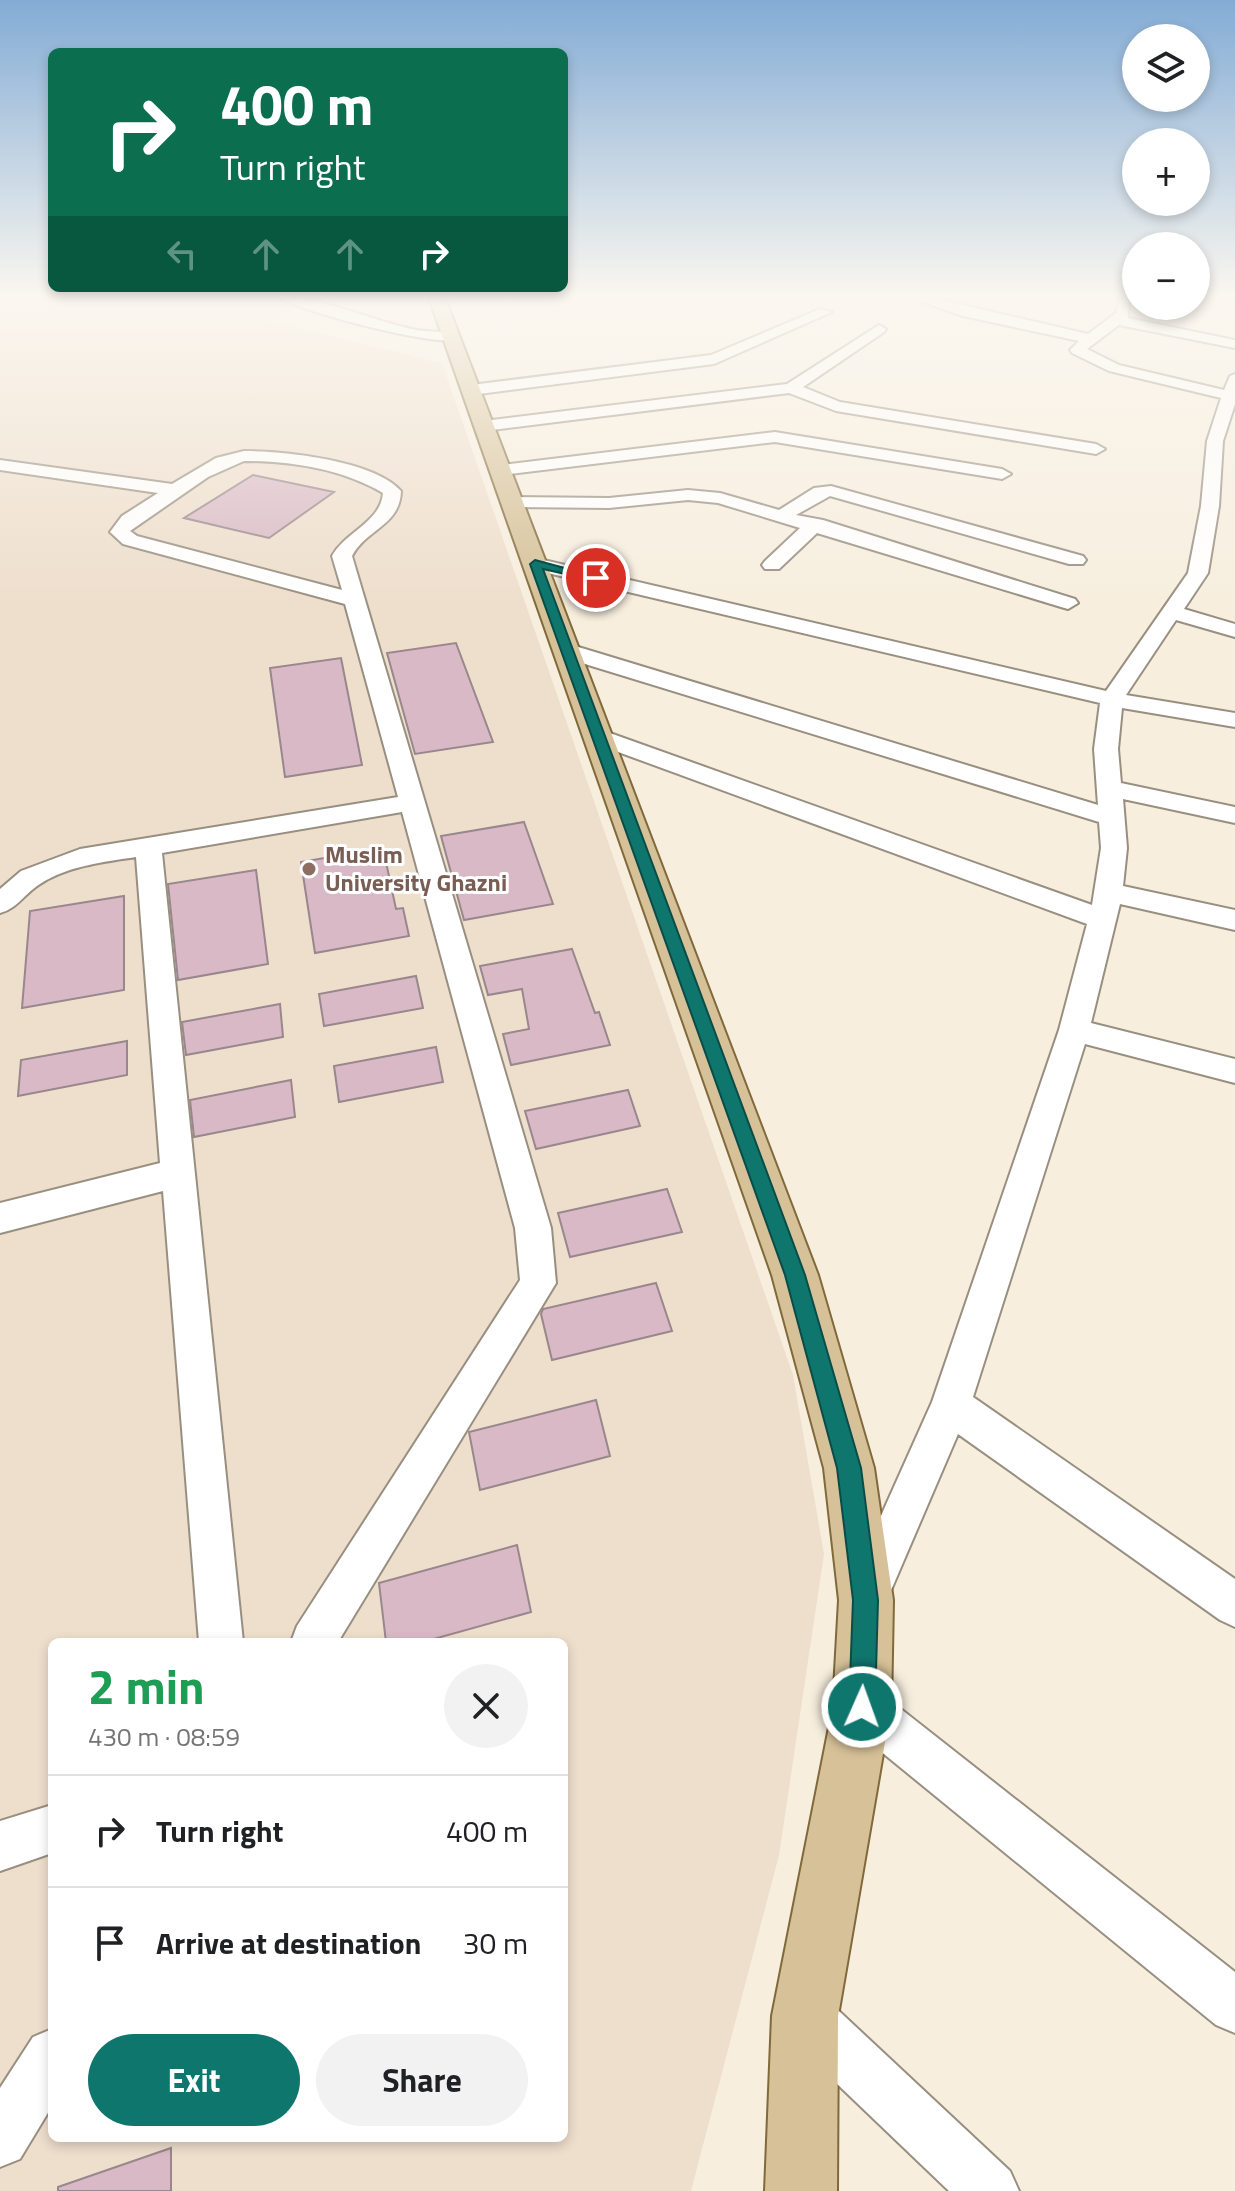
<!DOCTYPE html>
<meta charset="utf-8">
<style>
:root{--surface:#fff;--page:#f2f2f2;--text:#202124;--muted:#757577;--line:#e0e0e0;--accent:#0f766e}
body{margin:0;font-family:"Titillium Web",sans-serif;background:var(--page);color:var(--text);height:100vh;display:flex;flex-direction:column;font-size:30px;white-space:nowrap}
*{box-sizing:border-box;margin:0}
p{font-size:26px;color:var(--muted)}
.icon{flex:none;width:44px;height:44px;fill:none;stroke:currentColor;stroke-width:2;stroke-linecap:round;stroke-linejoin:round}
.map{position:relative;flex:1;overflow:hidden}
.panel{position:absolute;left:48px;top:1638px;width:520px;height:504px;display:flex;flex-direction:column;background:var(--surface);border-radius:12px;box-shadow:0 4px 12px #0003}
.panel>*{flex:none}
.guide{position:absolute;left:48px;top:48px;width:520px;height:244px;border-radius:12px;box-shadow:0 4px 12px #0003;background:#0b6e4f;color:#fff;overflow:hidden}
.controls{position:absolute;left:1122px;top:24px;display:grid;gap:16px}
.controls a{display:grid;place-items:center;width:88px;height:88px;border-radius:50%;background:var(--surface);box-shadow:0 4px 12px #0003;font-size:40px}
.pin{position:absolute;display:grid;place-items:center;width:68px;height:68px;color:#fff;margin:-34px;border:4px solid #fff;border-radius:50%;box-shadow:0 2px 8px #0007}
.me{position:absolute;width:88px;margin:-44px;rotate:2deg;stroke-linejoin:round;filter:drop-shadow(0 0 6px #0008)}
.turn{display:flex;align-items:center;gap:28px;height:168px;padding:0 40px;font-size:36px}
.turn .icon{width:104px;height:104px;stroke-width:2.5}
.turn b{display:block;font-size:56px;line-height:68px}
.lanes{display:flex;align-items:center;height:76px;padding:0 40px;background:#0003;justify-content:center;gap:40px;direction:ltr}
.lanes .off{opacity:.35}
.round{display:grid;place-items:center;flex:none;width:84px;height:84px;border-radius:42px;background:var(--page)}
.head{display:flex;align-items:center;justify-content:space-between;height:136px;padding:0 40px}
h1{font-size:48px;font-weight:700;line-height:60px;color:#1e9e55}
.cta{display:flex;gap:16px;margin-top:auto;padding:16px 40px}
.cta a{flex:1;height:92px;border-radius:48px;background:var(--accent);color:#fff;font-size:32px;font-weight:700;line-height:92px;text-align:center}
.cta a+a{background:var(--page);color:var(--text)}
ul{padding:0;list-style:none}
li{display:flex;align-items:center;gap:24px;height:112px;padding:0 40px;border-top:2px solid var(--line)}
li div{flex:1}
li b{display:block;font-size:30px}
li em{font-style:normal}
.map>svg:first-child{display:block}
.education{fill:#eedecc;fill-rule:evenodd}
.building{fill:#d9b9c5;stroke:#98878d;stroke-width:2}
.lines{fill:none;stroke-linecap:round;stroke-linejoin:round}
.minor-casing{stroke:#988f81;stroke-width:4}
.major-casing{stroke:#80693a;stroke-width:4}
.minor{fill:#fff;fill-rule:evenodd}
.major{fill:#d6c198;fill-rule:evenodd}
.route{fill:#0f766e;stroke:#0a4d48;stroke-width:2}
.education-dot{fill:#8d6e63;stroke:#fff;stroke-width:3}
.labels{text-anchor:middle;stroke-width:6;stroke-linejoin:round;paint-order:stroke}
.education-label{font-size:24px;font-weight:bold;fill:#785e54;stroke:#fff;text-anchor:start}
</style>
<div class="map">
<svg width="1235" height="2191" viewBox="0 0 1235 2191">
<rect width="100%" height="100%" fill="#f7eede"/>
<path class="education" d="M0,298H282L309,306L269,321L442,363L793,1375L824,1554L779,1855L691,2191H0ZM52,1642H564V2138H52Z"/>
<path class="building" d="M253,475L334,492L269,538L184,518Z
M456,643L493,742L415,754L387,653Z
M341,658L362,765L285,777L270,668Z
M524,822L553,904L464,920L441,836Z
M383,848L396,909L403,908L409,936L315,953L301,862Z
M256,870L268,964L178,980L168,884Z
M124,896V990L22,1008L30,911Z
M572,949L595,1013L599,1012L610,1045L511,1065L503,1034L529,1029L522,989L488,995L480,966Z
M416,976L423,1008L324,1026L319,994Z
M280,1004L283,1037L186,1055L182,1022Z
M127,1041V1075L18,1096L21,1060Z
M436,1047L443,1082L339,1102L334,1066Z
M291,1080L295,1117L194,1137L190,1100Z
M628,1090L640,1126L536,1149L525,1111Z
M667,1189L682,1232L570,1257L558,1213Z
M656,1283L672,1331L552,1360L541,1314L543,1309Z
M596,1400L610,1456L480,1490L469,1432Z
M517,1545L531,1612L423,1642H386L379,1583Z
M171,2148V2191H58V2187Z"/>
<g class="lines">
<g class="minor-casing">
<path id="minor" d="M281,298C328,298 371,321 417,330C430,333 449,329 459,338C445,350 298,311 281,298Z
M912,298H933L1088,334L1116,313L1120,298H1129L1128,318L1235,340V348L1119,325L1087,349L1119,365L1224,390L1230,376L1235,374V404L1223,441L1219,506L1208,573L1184,609L1235,624V637L1176,620L1126,695L1235,713V727L1122,708L1118,749L1121,783L1235,807V823L1123,799L1127,848L1123,886L1235,910V930L1120,904L1091,1023L1235,1059V1083L1085,1044L973,1397L1235,1579V1627L1220,1620L958,1434L883,1609L868,1616L853,1609L846,1594L932,1402L1059,1030L1087,924L591,742L587,737L591,732H607L1092,905L1101,848L1099,822L559,656L556,651L559,646H575L1098,805L1094,749L1100,703L535,570L525,564L535,558L1106,691L1188,573L1201,506L1207,441L1221,398L1109,371L1072,353L1070,350L1079,341L963,316Z
M820,309L832,312L714,364L471,395L463,390L471,385L711,355Z
M879,325L886,329L884,332L803,387L840,402L1096,444L1105,449L1096,454L836,411L789,393L484,431L476,426L484,421L787,384Z
M775,432L1002,469L1011,474L1002,479L775,442L501,475L492,470L501,465Z
M244,451C283,451 374,460 401,491C400,526 366,529 352,556L551,1228L556,1283L338,1642H291L297,1626L520,1280L515,1228L402,812L162,853L243,1642H199L163,1191L0,1233V1203L160,1163L136,857C104,862 67,866 40,884C25,893 17,909 0,913V889L21,871L80,849L398,797L345,604L123,544L110,532L122,516L158,493L0,470V460L172,484L216,458ZM244,461C291,461 342,469 383,493C381,522 345,532 332,556L342,590L137,536L130,531L208,477Z
M831,486L1083,556L1086,560L1083,564H1069L830,496L796,515L823,520L1075,599L1078,603L1068,609L1061,607L817,533L779,569H765L762,565L765,561L800,528L718,503L688,500L609,508L512,507L503,502L512,497L609,498L688,490L720,493L779,510L814,488Z
M862,1684L878,1691L1235,1972V2033L1216,2025L846,1723L839,1707L846,1691Z
M52,1805V1853L0,1871V1821Z
M806,1990L825,1998L1010,2171L1019,2191H949L787,2036L779,2017L787,1998Z
M52,2029V2106L20,2159L0,2167V2088L33,2037Z"/>
</g>
<g class="major-casing">
<path id="major" d="M429,298H445L818,1275L874,1468L893,1600L891,1707L838,2016L837,2191H765L772,2016L833,1707L839,1600L824,1468L772,1275Z"/>
</g>
<use href="#minor" class="minor"/>
<use href="#major" class="major"/>
</g>
<linearGradient id="sky" x2="0" y2="1"><stop stop-color="#83acd5"/><stop offset="0.49" stop-color="#fbf7f0"/><stop offset="1" stop-color="#fbf7f0" stop-opacity="0"/></linearGradient>
<rect width="1235" height="605" fill="url(#sky)"/>
<path class="route" d="M535,560L602,578L596,581L543,569L805,1275L861,1468L878,1600L875,1707L871,1716L862,1720L853,1716L849,1707L853,1600L837,1468L785,1275L530,564Z"/>
<circle class="education-dot" cx="309" cy="869" r="8"/>
<g class="labels">
<g class="education-label">
<text x="325" y="863">Muslim<tspan x="325" dy="28">University Ghazni</tspan></text>
</g>
</g>
</svg>
<div class="controls">
<a><svg class="icon" aria-label="layers" viewBox="0 0 24 24"><path d="M12 4l9 5-9 5-9-5zM3 14l9 5 9-5"/></svg></a>
<a>+</a>
<a>−</a>
</div>
<div class="pin" style="left:596px;top:578px;background:#d93025"><svg class="icon" aria-label="arrive" viewBox="0 0 24 24"><path d="M6 21V4h12l-3 4 3 4H6"/></svg></div>
<svg class="me" style="left:862px;top:1707px" viewBox="-20 -20 40 40"><circle r="17" fill="#0f766e" stroke="#fff" stroke-width="3"/><path d="M0-11L8 9 0 5-8 9z" fill="#fff"/></svg>
<div class="guide">
<div class="turn"><svg class="icon" aria-label="right" viewBox="0 0 24 24"><path d="M7 20v-9h11M14 6l5 5-5 5"/></svg><div><b>400 m</b>Turn right</div></div>
<div class="lanes"><svg class="icon off" aria-label="left" viewBox="0 0 24 24"><path d="M17 20v-9H6M10 6l-5 5 5 5"/></svg><svg class="icon off" aria-label="ahead" viewBox="0 0 24 24"><path d="M12 20V5M6 11l6-6 6 6"/></svg><svg class="icon off" aria-label="ahead" viewBox="0 0 24 24"><path d="M12 20V5M6 11l6-6 6 6"/></svg><svg class="icon" aria-label="right" viewBox="0 0 24 24"><path d="M7 20v-9h11M14 6l5 5-5 5"/></svg></div>
</div>
<section class="panel">
<div class="head"><div><h1>2 min</h1><p>430 m · 08:59</p></div><a class="round"><svg class="icon" aria-label="close" viewBox="0 0 24 24"><path d="M6 6l12 12M18 6L6 18"/></svg></a></div>
<ul>
<li><svg class="icon" aria-label="right" viewBox="0 0 24 24"><path d="M7 20v-9h11M14 6l5 5-5 5"/></svg><div><b>Turn right</b></div><em>400 m</em></li>
<li><svg class="icon" aria-label="arrive" viewBox="0 0 24 24"><path d="M6 21V4h12l-3 4 3 4H6"/></svg><div><b>Arrive at destination</b></div><em>30 m</em></li>
</ul>
<div class="cta"><a>Exit</a><a>Share</a></div>
</section>
</div>
